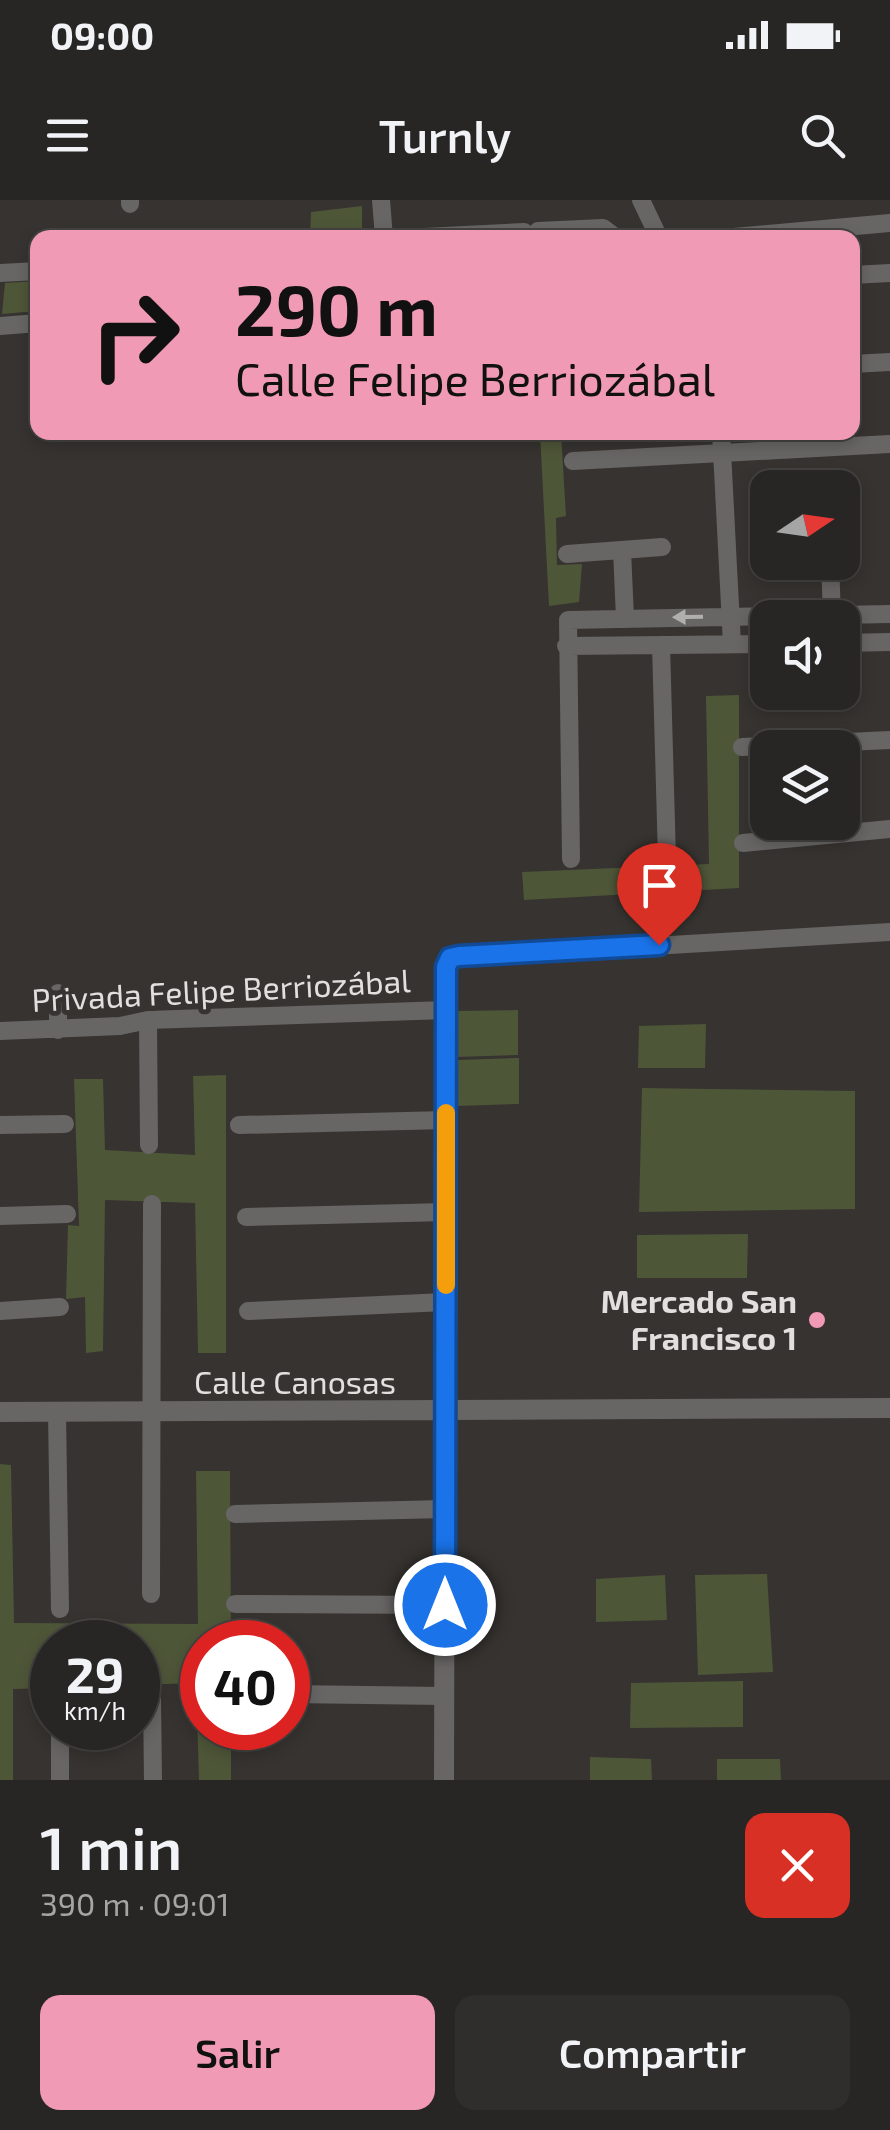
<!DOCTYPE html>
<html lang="es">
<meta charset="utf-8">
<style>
:root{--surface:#282624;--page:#302e2c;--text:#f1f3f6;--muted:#a5a5a6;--line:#444341;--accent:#f09ab5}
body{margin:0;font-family:"Exo 2",sans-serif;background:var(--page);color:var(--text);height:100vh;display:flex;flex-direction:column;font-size:38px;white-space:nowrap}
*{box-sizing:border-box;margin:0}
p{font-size:32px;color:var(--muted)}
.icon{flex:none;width:55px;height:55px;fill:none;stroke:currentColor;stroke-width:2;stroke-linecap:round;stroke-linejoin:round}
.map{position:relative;height:1580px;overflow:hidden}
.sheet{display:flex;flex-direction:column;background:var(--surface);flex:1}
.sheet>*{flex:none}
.top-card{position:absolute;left:30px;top:30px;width:830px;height:210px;border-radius:20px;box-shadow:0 5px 15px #0003,0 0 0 2px var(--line);background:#f09ab5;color:#111;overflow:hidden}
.needle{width:65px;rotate:77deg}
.tools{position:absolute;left:750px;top:270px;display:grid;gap:20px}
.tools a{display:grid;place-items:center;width:110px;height:110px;border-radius:20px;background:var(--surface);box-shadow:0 5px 15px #0003,0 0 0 2px var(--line);font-size:50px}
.speed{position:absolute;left:30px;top:1420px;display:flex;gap:20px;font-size:50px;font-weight:700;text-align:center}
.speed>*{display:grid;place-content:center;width:130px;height:130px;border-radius:50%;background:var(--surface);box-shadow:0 5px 15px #0003,0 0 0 2px var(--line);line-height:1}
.speed small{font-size:25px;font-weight:400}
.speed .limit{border:15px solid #d22;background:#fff;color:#111}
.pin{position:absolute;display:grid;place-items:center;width:85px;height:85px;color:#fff;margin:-102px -42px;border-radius:50% 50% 50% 0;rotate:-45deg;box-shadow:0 0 10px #0007}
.pin .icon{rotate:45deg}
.me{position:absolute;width:110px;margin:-55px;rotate:0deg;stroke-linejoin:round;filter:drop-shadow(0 0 8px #0008)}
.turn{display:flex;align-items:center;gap:35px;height:210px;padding:0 40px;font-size:45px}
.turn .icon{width:130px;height:130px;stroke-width:2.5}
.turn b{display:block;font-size:70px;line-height:85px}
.round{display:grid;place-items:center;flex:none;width:105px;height:105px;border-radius:20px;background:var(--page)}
.headline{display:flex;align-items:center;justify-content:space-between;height:170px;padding:0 40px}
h1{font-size:60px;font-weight:600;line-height:75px}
.cta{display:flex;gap:20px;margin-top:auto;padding:20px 40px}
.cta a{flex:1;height:115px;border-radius:20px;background:var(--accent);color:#111;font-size:40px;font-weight:600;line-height:115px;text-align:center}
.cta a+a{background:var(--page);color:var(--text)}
.status{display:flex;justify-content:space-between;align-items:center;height:70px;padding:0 50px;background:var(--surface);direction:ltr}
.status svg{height:28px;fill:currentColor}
header{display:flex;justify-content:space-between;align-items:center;height:130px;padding:0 40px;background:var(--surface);font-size:45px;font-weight:600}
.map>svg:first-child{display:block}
.green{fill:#4e5638}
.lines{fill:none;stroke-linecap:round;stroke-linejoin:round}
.minor{stroke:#686565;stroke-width:18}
.tertiary{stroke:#686565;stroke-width:20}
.oneway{fill:#b1aeae}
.route-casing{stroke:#114b97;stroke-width:25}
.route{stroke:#1a73e8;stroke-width:18}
.slow{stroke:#f59e0b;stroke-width:18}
.poi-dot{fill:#f09ab5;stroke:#363330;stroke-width:4}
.labels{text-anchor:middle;stroke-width:10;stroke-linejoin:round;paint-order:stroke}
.street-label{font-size:32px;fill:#e2dfde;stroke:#363330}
.poi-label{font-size:32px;font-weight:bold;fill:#e2dfde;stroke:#363330;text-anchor:end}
</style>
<div class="status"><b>09:00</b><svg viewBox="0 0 49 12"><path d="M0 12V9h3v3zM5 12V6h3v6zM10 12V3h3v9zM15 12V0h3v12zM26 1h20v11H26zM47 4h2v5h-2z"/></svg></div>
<header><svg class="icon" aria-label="menu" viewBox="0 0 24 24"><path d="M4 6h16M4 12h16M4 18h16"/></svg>Turnly<svg class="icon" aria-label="search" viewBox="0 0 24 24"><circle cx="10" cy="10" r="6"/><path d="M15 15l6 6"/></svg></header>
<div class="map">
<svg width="890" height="1580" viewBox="0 0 890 1580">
<rect width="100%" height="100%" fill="#363330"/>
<path class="green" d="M362,6V37H310L311,12Z
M37,81V111L2,114L5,83Z
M540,233H561L566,316L556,318L557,365L582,364L579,402L549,406Z
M739,495V688L524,700L522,672L709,664L706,496Z
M518,810V855L456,857L457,811Z
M706,824L705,868H638L639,826Z
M519,858V904L457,906V860Z
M226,875V1153H198L195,1003L105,1000L103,1151L86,1153L85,1097L66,1099L68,1025L79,1026L74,879H103L105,950L195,955L193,876Z
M642,888L855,891V1009L639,1012Z
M748,1034L747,1078H637V1035Z
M0,1264L11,1265L14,1423L198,1424L196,1271H230L231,1442H202V1528H231V1580H199L196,1483L138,1485V1442H52V1488L13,1489V1580H0Z
M767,1374L773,1472L698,1475L695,1375Z
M665,1375L667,1420L596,1422V1379Z
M743,1481V1527L630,1528L631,1483Z
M590,1557L651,1559L652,1580H590Z
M717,1559H780L781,1580H717Z"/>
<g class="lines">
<path class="minor" d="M130,0V4
M381,0L384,38
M641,0L659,38
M538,31L603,28L616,38
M404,38L524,32
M722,38L890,23
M0,73L38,71
M852,75L890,73
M0,126L38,123
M852,164L890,162
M721,232L732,444
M573,261L890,244
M622,350L625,418
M567,354L662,347
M830,362L832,415
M842,443L890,442
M661,445L667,659
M566,446L768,444
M742,547L890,540
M743,643L890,629
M571,659L568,420L890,414
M148,820L149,945
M58,830V793
M0,831L120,826L148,820L446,810
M0,925L65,924
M239,925L446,920
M0,1016L67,1014
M246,1017L446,1012
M0,1111L60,1107
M248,1111L445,1102
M57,1212L60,1409
M445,1213L446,810L450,758L890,732
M235,1314L445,1309
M151,1394L152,1004
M235,1404L445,1405
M288,1494L444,1496
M152,1498L153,1580
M60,1528V1580"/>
<path class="tertiary" d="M0,1212L890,1208
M444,1580L445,1213"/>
</g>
<defs><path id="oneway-solid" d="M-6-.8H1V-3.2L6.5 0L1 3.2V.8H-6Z" transform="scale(2.5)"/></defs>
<use class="oneway" href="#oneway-solid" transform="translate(688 417) rotate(179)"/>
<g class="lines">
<g class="route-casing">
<path id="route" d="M445,1405L446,767L450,758L459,756L659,745"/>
</g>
<use href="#route" class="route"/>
<path class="slow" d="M446,1085V913"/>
</g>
<circle class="poi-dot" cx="817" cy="1120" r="10"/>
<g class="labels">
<g class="street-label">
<text transform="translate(221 791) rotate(-3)" y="11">Privada Felipe Berriozábal</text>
<text x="295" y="1194">Calle Canosas</text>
</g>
<g class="poi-label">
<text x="797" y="1113">Mercado San<tspan x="797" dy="37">Francisco 1</tspan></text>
</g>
</g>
</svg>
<div class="tools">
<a><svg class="needle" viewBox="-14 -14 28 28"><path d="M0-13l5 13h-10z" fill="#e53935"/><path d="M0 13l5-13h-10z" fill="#a5a5a6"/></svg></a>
<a><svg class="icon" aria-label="sound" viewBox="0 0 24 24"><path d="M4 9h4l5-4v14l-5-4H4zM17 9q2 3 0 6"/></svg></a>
<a><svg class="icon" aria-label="layers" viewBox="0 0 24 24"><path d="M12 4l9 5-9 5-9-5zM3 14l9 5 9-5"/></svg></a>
</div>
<div class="speed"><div>29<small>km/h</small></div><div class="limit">40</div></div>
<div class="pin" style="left:659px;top:745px;background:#d93025"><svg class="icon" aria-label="arrive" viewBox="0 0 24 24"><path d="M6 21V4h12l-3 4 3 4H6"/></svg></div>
<svg class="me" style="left:445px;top:1405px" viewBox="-20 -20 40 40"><circle r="17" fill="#1a73e8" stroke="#fff" stroke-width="3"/><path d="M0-11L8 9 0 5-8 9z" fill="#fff"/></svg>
<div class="top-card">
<div class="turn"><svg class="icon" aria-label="right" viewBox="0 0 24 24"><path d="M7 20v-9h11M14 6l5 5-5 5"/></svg><div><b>290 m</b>Calle Felipe Berriozábal</div></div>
</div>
</div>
<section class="sheet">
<div class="headline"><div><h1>1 min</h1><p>390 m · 09:01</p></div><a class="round" style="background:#d93025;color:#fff"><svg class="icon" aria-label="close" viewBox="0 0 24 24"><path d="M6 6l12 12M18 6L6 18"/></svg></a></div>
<div class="cta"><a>Salir</a><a>Compartir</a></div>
</section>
